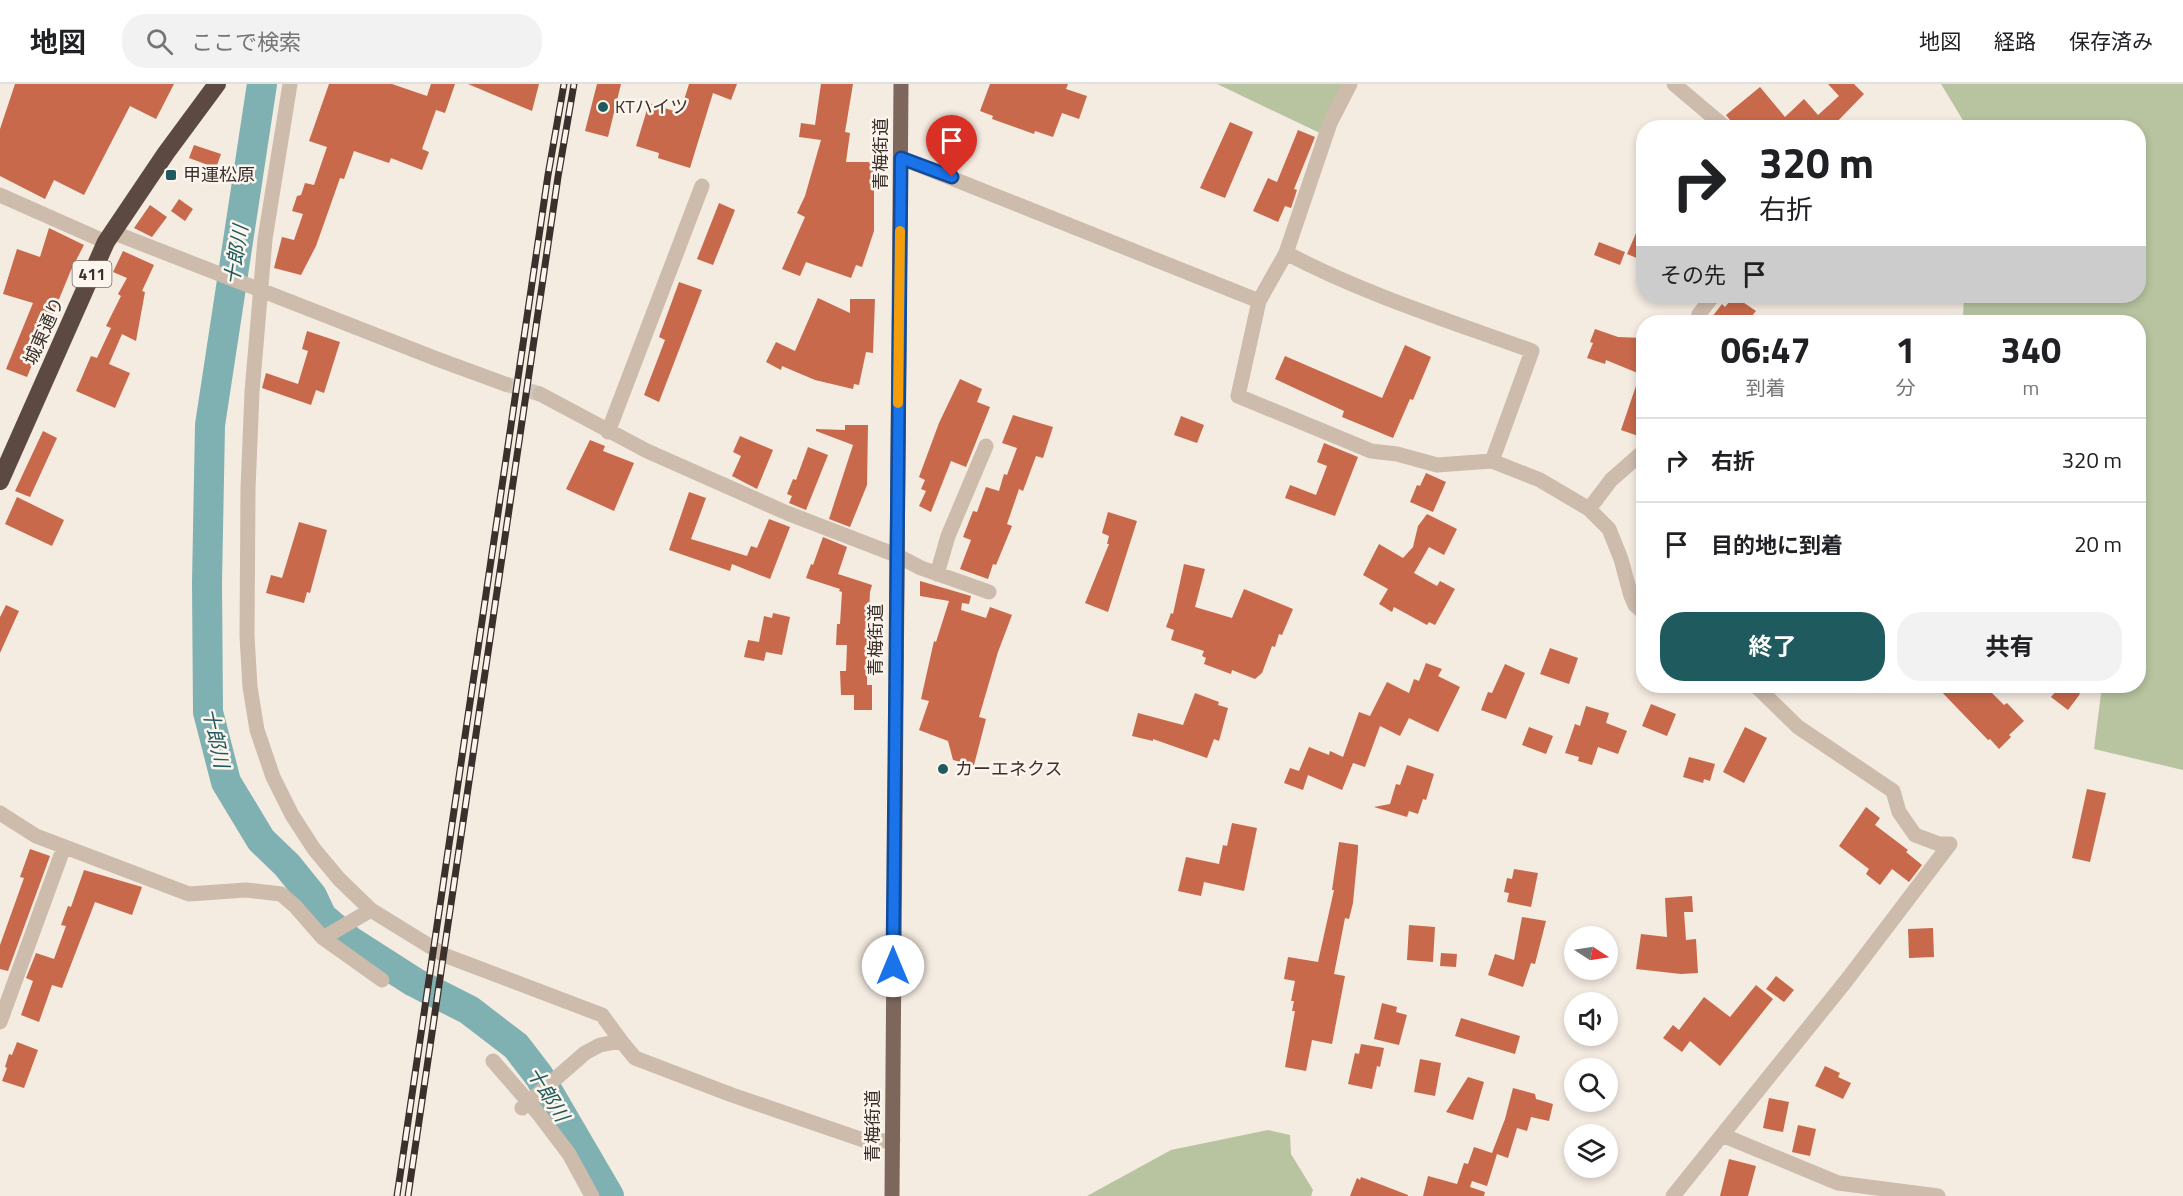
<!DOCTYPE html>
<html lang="ja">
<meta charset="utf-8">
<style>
:root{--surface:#fff;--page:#f2f2f2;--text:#202124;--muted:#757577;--line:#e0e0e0;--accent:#1f5a5e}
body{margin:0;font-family:"Titillium Web","Noto Sans JP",sans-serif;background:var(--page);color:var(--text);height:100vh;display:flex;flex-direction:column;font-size:22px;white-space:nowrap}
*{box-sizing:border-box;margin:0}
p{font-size:20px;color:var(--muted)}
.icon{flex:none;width:33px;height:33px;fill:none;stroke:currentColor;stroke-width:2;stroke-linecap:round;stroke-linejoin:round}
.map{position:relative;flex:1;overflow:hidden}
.panel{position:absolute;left:1636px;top:231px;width:510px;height:378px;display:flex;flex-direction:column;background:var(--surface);border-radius:24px;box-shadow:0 3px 9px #0003}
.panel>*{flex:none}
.guide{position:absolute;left:1636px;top:36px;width:510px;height:183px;border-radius:24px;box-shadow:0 3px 9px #0003;background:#fff;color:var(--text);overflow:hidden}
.needle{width:39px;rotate:102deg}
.buttons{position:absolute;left:1564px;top:842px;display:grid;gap:12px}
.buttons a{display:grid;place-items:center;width:54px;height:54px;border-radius:50%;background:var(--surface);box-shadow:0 3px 9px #0003;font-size:30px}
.pin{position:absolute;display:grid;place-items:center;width:51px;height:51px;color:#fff;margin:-62px -26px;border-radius:50% 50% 50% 0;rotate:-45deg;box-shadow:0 0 6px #0007}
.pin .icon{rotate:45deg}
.me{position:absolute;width:66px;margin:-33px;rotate:0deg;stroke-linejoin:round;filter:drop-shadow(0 0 4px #0008)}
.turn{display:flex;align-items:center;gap:21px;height:126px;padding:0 24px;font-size:27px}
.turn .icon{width:78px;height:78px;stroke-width:2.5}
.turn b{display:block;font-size:42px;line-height:51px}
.then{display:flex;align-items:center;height:57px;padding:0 24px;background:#0003;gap:12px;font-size:22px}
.eta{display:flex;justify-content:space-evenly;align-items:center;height:102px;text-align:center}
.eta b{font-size:36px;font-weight:700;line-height:42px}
.cta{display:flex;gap:12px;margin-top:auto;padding:12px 24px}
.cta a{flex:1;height:69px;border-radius:24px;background:var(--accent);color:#fff;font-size:24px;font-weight:700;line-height:69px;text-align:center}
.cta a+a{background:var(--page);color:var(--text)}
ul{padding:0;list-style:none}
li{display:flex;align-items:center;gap:18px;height:84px;padding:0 24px;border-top:2px solid var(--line)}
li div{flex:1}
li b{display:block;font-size:22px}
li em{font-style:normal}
header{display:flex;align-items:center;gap:36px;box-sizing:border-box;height:84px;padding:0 30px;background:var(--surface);border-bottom:2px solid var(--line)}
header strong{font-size:28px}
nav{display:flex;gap:33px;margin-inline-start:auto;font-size:21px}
.search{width:420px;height:54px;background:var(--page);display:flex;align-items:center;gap:15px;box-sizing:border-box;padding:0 21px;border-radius:24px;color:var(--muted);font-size:22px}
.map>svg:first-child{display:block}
.green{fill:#b8c4a0}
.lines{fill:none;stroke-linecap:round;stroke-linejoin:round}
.river{stroke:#7fb0b2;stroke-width:30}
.building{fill:#c8694b}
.minor-tunnel{stroke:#cfc6bd;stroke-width:15;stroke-dasharray:15 8;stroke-linecap:butt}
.minor{stroke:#cdbbac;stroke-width:15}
.major{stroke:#7d675c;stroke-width:15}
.highway{stroke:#5c4a42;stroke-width:18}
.rail-casing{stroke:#3b302b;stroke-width:7}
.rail{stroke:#fbf5ee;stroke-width:4.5;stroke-dasharray:14;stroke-linecap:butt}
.route-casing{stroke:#114b97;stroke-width:15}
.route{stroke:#1a73e8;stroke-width:10}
.slow{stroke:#f59e0b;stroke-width:10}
.poi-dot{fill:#1f5a5e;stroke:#fbf5ee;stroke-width:2}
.labels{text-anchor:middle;stroke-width:5;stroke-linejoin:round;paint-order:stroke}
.shield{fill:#fbf5ee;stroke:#756b66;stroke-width:1.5}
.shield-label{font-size:16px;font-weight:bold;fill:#3b302b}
.poi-label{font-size:18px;fill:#3b302b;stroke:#fbf5ee;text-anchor:start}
.street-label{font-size:18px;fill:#3b302b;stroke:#fbf5ee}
.water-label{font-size:20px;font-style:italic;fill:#1f5a5e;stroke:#fbf5ee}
</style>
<header>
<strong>地図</strong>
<div class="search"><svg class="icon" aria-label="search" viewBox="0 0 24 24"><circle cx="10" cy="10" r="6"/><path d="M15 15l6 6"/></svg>ここで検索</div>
<nav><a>地図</a><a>経路</a><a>保存済み</a></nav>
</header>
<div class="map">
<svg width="2183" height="1112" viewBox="0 0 2183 1112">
<rect width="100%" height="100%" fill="#f4ebe1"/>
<path class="green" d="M1217,0H1342L1320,49Z
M1941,0H2183V686L2094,665L2102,602H2139V238H1917L1918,233L1963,232L1964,212H2139V44L1967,43Z
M1268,1046L1290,1051L1291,1070L1313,1106L1311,1112H1087L1171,1066Z"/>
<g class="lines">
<path class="river" d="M262,0L210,341L207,499L208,628L226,698L261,756L287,781L312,812L322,833L350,857L414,898L469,926L516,962L539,992L609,1112"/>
</g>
<path class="building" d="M15,0H174L156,35L130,22L84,111L54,96L45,115L0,92V45Z
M329,0H392L427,12L431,0H455L445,29L436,26L422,65L429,68L422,86L391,74L389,79L354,67L344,95L340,94L316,162L301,191L274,184L282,153L294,156L303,130L292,127L297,112L301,111L305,99L314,101L327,63L309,57Z
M468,0H539L532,27Z
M597,0H621L608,53L585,47Z
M689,0H737L731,16L713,9L690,84L658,74L659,69L636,62L649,19L680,29Z
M821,0H853L845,48L850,49L846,78H874V147L862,183L856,181L851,194L806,178L800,192L782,185L805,133L797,129L805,112L821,56L799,53L801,39L815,41Z
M990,0H1068L1066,5L1087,12L1079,35L1062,29L1053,53L1035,47L1034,50L992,35L993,32L980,27Z
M1828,0H1854L1864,10L1831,44H1736L1726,31L1760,3L1785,33L1804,15L1818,31L1839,12Z
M1230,38L1253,48L1225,114L1200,104Z
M1298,46L1315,53L1294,105L1297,106L1291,124L1285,122L1278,138L1253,127L1268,94L1277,98Z
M194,61L221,70L216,84L189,74Z
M179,115L193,125L185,137L171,127Z
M719,119L735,126L713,181L697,175Z
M150,121L167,133L152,153L134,144Z
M1644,131V177L1627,170Z
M49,144L84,161L71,186L27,293L6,285L33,219L3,210L17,165L40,173Z
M1599,158L1625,168L1620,181L1594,171Z
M123,167L154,181L142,207L145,208L136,257L122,250L109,280L130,289L115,324L76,307L91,272L97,274L111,244L106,242L121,212L118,210L127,194L113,188Z
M679,198L702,206L659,318L644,311L665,256L659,253Z
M1734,212L1756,227L1747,238H1708L1722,220L1725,223Z
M818,214L850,229V215H875L873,269L866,268L859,301L854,300L853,305L815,296L782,282L781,286L766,278L776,258L795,267Z
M1595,245L1618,253L1644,254V354L1621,346L1640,290L1606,276L1605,280L1587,274L1593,259L1590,258Z
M307,247L340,258L324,309L316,306L311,321L262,304L266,289L298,300L308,267L302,265Z
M1405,261L1431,273L1413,316L1410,315L1393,354L1342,333L1344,327L1275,295L1285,272L1382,314Z
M960,295L982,305L977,318L990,323L966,383L951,377L931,428L919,422L926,407L921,405L925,396L919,393L939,339Z
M1013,331L1053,343L1043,374L1036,372L1023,407L1019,405L1007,440L1012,442L996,481L993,480L988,495L960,485L971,456L963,453L973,427L977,428L986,403L999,407L1004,390L1007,391L1017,364L1002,359Z
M1181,332L1204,341L1197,359L1174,351Z
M845,341H868L867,401L850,443L829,435L853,361L816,347V345L845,346Z
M43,347L57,354L30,413L15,407Z
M740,352L773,366L757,405L732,392L741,372L733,368Z
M590,356L605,362L603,367L634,379L614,427L566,405Z
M1324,359L1358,373L1335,432L1285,414L1290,401L1316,411L1327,382L1317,378Z
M808,363L828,371L806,426L789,419L792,412L787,410L793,395L796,396Z
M1426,389L1446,398L1433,428L1410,418L1417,401L1420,402Z
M689,408L706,414L691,455L747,472L751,462L757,464L769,435L790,443L770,495L732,480L730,487L669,466Z
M17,413L64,436L52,462L5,440Z
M1108,428L1137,437L1108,528L1085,519L1109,460H1107L1109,452L1102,449Z
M1427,430L1457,445L1444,471L1429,463L1414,489L1437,502L1440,497L1455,505L1435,541L1429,538L1427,541L1394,523L1392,528L1379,520L1388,505L1363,491L1379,460L1403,474L1413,463L1418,442Z
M299,438L327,446L310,509L307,508L304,519L266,509L271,491L282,494Z
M823,453L847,463L838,490L872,501L870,508L867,564V601H872V626H854V611H841L840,587H846L847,561H836L837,540H840L842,508L839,507L840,505L806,494L811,480L813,481Z
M1184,480L1205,485L1195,523L1232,534L1244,505L1293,525L1282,551L1279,550L1275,563L1272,562L1262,589L1255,595L1232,586L1231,590L1204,580L1206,574L1202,572L1204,567L1171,556L1174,546L1166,543L1171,529L1173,530Z
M920,497L971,512L969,520L962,519L961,526L986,534L990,523L1012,531L998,568L979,633L986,635L974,681L953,676L948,657L919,646L929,617L921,615L934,557L936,558L949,517L920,512Z
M6,521L19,527L0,569V533Z
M773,529L790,533L782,571L766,568L764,577L744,573L748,556L759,558L764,532L772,534Z
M1550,564L1578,574L1569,600L1540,590Z
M1426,579L1442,585L1438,592L1460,603L1438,648L1409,634L1400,652L1380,642L1365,683L1353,679L1342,706L1308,691L1303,706L1284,699L1290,684L1299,687L1309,663L1329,671L1330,667L1343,673L1359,628L1370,632L1387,598L1409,609L1414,595L1419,597Z
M1505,580L1525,589L1506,635L1481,626L1488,608L1492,609Z
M1936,602H1985L2004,621L2007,619L2024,637L2009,651L2011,653L1999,665L1990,655L1988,656Z
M2060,602H2070L2080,610L2068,626L2051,613Z
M1195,609L1219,618L1218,621L1228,624L1219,657L1214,655L1207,674L1153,655V657L1132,652L1138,629L1183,641Z
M1651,620L1676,630L1667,652L1642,642Z
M1586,622L1609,629L1606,639L1627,647L1618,670L1598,663L1592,681L1578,677L1579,673L1565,669L1575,640L1580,642Z
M1529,643L1553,652L1546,670L1522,661Z
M1745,643L1767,654L1744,699L1723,688Z
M1689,673L1715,680L1710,697L1704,695L1703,699L1683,693Z
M1407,681L1434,690L1426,716L1423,715L1418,730L1409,727L1407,733L1374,723L1390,720L1396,700L1400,701Z
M2087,705L2106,709L2090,778L2072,774Z
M1866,723L1880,734L1875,741L1908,766L1906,768L1922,781L1909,798L1892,785L1880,801L1866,790L1869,785L1839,762Z
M1232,739L1257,744L1244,807L1204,798L1201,812L1178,807L1186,773L1219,780L1223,761L1227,762Z
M1339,758L1358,761V767L1353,819L1349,835L1345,834L1334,890L1345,892L1332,960L1312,956L1306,987L1285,983L1295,927H1292L1294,917H1291L1295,897L1284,895L1288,873L1318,878L1334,806H1332Z
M30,765L50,772L8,887L0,885V861L24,794L20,793Z
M1514,785L1538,789L1531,823L1507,818L1509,809L1504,808L1507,794L1512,795Z
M84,786L142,803L132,831L95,818L62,904L52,901L39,938L21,931L33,897L26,894L36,869L54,875L66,842L61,841L68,822L71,823Z
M1692,812L1693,828H1684L1686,856L1696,855L1698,889L1681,890L1636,885L1641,850L1667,853L1665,814Z
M1522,833L1546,837L1535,880L1531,879L1523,903L1488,891L1495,870L1514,876Z
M1409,841L1435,843L1433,878L1407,876Z
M1933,844L1934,873L1909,874L1908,845Z
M1441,869L1457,870L1456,883L1440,882Z
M1776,892L1794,906L1784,918L1766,905Z
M1756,901L1773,915L1720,982L1690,957L1682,968L1663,954L1673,941L1679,946L1704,913L1730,933Z
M1382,919L1397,923L1396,928L1407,931L1399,961L1374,955Z
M1461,934L1520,952L1515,970L1455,952Z
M17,958L38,966L24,1004L2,997L7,984L5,983L9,970L12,971Z
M1361,960L1384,964L1380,983L1377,982L1372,1005L1348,1000L1355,969L1359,970Z
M1420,975L1441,979L1435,1012L1414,1008Z
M1825,982L1840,989L1838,993L1851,999L1843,1015L1815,1002Z
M1468,993L1484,998L1473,1036L1446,1028Z
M1513,1004L1535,1010L1536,1015L1553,1020L1549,1037L1531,1033L1527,1047L1517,1044L1508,1074L1497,1070L1487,1102L1472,1097L1470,1103L1485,1108L1484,1112H1423L1428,1092L1457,1100L1464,1079L1468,1080L1474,1063L1492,1069L1505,1035Z
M1769,1014L1789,1018L1783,1048L1763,1044Z
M1798,1041L1816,1045L1810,1072L1792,1068Z
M1729,1075L1756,1082L1748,1112H1720Z
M1361,1093L1408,1111V1112H1350L1357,1094L1360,1096Z"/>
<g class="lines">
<path class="minor-tunnel" d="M505,300L540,310"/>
<path class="minor" d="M290,0L265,155L252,308L248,405L247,552L250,603L257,646L273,693L292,731L314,765L339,795L371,826L444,871L602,931L621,957
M1350,0L1330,39L1286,169L1259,217L1238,312L1371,367L1397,370L1437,381L1492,377L1540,396L1589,425L1609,445L1621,475L1631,512L1635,521L1644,529
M1674,0L1726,44
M901,74L1259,217
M0,111L106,158
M112,148L437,275L505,300
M1286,169C1364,210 1450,237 1532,267L1492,377
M1697,238L1699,230L1713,212
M540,310L647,367L787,429L896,471L921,484L989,508
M608,348L702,102
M1589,425L1611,396L1644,367
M937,490L948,452L986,362
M1756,602L1798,643L1893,707L1899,728L1915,751L1939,760H1950
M0,729L36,752L189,810L246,806L281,810L295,822L323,854L382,896
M323,854L371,826
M0,938L64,763
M493,977L538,1029L569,1070L592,1112
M522,1024L585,969L600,961L621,957L635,974L732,1011L869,1058L893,1056
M1722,1051L1838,1099L1938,1112
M1673,1112L1846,897L1950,760"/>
<path class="major" d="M892,1112L901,0"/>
<path class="highway" d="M0,397L106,158L166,69L217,0"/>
<g class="rail-casing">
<path id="rail" d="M397,1112L548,91L564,0
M408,1112L558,93L574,0"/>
</g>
<use href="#rail" class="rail"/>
</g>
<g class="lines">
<g class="route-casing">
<path id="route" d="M893,882L901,74L952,93"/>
</g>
<use href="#route" class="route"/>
<path class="slow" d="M898,319L900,147"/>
</g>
<g class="poi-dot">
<circle cx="603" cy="23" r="6"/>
<rect x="165" y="85" width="12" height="12" rx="3"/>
<circle cx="943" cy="685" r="6"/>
</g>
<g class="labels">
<rect class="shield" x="72.5" y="177" width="39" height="26" rx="4.5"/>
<g class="shield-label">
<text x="92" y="196">411</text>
</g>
<g class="poi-label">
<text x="615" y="29">KTハイツ</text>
<text x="183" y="97">甲運松原</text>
<text x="955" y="691">カーエネクス</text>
</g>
<g class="street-label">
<text transform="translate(881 70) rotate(-90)" y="6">青梅街道</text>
<text transform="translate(44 247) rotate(-66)" y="6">城東通り</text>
<text transform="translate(876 556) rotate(-90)" y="6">青梅街道</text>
<text transform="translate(873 1042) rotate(-90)" y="6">青梅街道</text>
</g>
<g class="water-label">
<text transform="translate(236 171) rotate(-81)" y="7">十郎川</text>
<text transform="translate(216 654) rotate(78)" y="7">十郎川</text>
<text transform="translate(548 1010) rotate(58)" y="7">十郎川</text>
</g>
</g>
</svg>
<div class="buttons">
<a><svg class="needle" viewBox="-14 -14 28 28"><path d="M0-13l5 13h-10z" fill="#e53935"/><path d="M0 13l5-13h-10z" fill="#757577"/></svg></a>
<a><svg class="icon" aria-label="sound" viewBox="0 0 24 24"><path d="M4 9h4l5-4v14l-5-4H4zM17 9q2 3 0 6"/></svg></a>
<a><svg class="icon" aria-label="search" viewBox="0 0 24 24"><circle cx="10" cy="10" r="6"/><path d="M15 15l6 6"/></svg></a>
<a><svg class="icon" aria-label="layers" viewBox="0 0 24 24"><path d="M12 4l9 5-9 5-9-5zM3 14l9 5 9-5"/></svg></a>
</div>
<div class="pin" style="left:952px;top:93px;background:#d93025"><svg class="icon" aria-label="arrive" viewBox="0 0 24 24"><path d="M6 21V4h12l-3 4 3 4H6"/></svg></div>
<svg class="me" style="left:893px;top:882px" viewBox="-20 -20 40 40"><circle r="19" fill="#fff"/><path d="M0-13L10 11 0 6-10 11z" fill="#1a73e8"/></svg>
<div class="guide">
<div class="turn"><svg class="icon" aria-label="right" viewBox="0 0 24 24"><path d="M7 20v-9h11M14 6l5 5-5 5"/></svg><div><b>320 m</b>右折</div></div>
<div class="then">その先<svg class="icon" aria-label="arrive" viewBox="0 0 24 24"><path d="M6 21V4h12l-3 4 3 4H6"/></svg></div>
</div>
<section class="panel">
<div class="eta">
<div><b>06:47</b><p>到着</p></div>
<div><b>1</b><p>分</p></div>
<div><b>340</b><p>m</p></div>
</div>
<ul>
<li><svg class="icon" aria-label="right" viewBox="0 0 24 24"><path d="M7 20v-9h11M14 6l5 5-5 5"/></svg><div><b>右折</b></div><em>320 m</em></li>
<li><svg class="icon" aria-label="arrive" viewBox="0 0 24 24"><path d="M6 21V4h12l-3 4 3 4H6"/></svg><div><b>目的地に到着</b></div><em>20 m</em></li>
</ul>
<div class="cta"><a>終了</a><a>共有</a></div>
</section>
</div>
